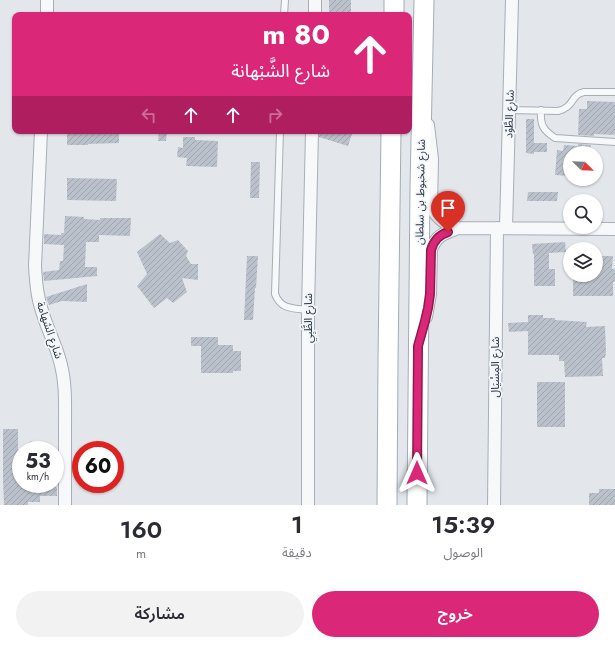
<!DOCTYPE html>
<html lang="ar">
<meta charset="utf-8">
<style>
:root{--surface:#fff;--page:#f2f2f3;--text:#2b2b33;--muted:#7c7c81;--accent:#db2777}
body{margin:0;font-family:Jost,"Noto Sans Arabic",sans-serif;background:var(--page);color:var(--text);direction:rtl;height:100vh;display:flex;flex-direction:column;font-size:15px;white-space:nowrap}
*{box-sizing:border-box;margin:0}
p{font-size:13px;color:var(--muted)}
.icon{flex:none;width:22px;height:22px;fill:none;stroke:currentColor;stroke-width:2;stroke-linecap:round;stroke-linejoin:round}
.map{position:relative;height:505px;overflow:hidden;direction:ltr}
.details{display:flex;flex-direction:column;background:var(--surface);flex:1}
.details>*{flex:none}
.guide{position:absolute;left:12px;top:12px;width:400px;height:122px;border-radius:8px;box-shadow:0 1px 3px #0004;direction:rtl;background:#db2777;color:#fff;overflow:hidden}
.needle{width:26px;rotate:113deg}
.controls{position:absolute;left:563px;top:146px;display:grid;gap:8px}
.controls a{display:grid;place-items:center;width:40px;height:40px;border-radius:50%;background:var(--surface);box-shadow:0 1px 3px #0004;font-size:20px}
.speed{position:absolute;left:12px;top:441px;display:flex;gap:8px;font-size:20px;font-weight:700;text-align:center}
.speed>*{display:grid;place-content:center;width:52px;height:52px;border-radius:50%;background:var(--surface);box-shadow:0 1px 3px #0004;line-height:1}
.speed small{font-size:10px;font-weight:400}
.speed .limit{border:6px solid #d22;background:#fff;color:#111}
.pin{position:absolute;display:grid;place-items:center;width:34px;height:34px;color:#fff;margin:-41px -17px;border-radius:50% 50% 50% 0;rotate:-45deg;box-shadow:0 0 4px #0007}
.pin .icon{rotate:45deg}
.me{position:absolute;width:44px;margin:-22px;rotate:0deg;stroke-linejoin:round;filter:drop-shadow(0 0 3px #0008)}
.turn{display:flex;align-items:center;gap:14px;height:84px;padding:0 16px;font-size:18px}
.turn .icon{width:52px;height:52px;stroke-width:2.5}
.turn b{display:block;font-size:28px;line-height:34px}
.lanes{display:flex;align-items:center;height:38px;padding:0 16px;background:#0003;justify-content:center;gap:20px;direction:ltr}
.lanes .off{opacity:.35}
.eta{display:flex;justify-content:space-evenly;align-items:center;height:68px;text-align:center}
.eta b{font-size:24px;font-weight:600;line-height:28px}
.action{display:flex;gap:8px;margin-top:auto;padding:8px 16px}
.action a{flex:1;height:46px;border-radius:24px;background:var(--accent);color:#fff;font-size:16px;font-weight:600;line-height:46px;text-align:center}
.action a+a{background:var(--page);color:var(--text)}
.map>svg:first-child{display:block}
.building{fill:url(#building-hatch)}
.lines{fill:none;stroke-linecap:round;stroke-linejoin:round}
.service-casing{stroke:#a8aeb7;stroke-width:8}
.minor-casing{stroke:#a8aeb7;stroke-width:14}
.primary-casing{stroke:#a2acb8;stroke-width:21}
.service{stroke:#f6f8fa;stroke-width:6}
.minor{stroke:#f6f8fa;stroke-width:12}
.primary{stroke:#fff;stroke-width:19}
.route-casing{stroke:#8e194d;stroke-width:10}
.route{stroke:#db2777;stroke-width:7}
.labels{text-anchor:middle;stroke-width:3.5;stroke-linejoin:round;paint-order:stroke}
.street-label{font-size:11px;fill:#2a3645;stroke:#f3f6f9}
</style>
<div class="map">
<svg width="615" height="505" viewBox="0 0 615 505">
<defs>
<pattern id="building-hatch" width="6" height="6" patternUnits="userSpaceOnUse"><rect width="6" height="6" fill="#bac1ca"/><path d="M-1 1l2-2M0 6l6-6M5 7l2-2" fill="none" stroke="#a0a6af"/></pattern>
</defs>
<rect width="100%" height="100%" fill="#e3e7ec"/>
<path class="building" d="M329,0H351V15H329Z
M587,101L615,102V135L594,134V136L578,135L579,109H587Z
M526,119H534V143H547V152H534V154L526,153Z
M67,131H119V143L88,144V145H67Z
M159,131H167L166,141H158Z
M319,131H353L348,146L319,137Z
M183,137H195V140L218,141L217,167L186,166L187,158L177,157L178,147L183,148Z
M578,144L591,145L590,153H570V176L555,175L557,150L563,151L564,145L578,146Z
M251,162H260L259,198H250Z
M67,178L117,179L116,201L67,200Z
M528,192H558L557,201H527Z
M65,216L84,217V219L100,220V218H131L130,236L99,235V242H86L85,267H97V276L44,281L43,272L59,270L60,261H63L64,245L44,244V234L61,235V233H64Z
M160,234L170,243L178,240L188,251L186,256L191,264H198V280L182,278L187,292L173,303L167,298L154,308L137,286L147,274L137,252Z
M565,242L566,252L549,253V269H555V286H534V254H533L532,244Z
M247,256H258L256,288H255L253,320H244Z
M596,256H613L612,269H615V282H613V296H573V275H596Z
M87,284V302L62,301L49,305L46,297Z
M528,315H543V318H555V320L587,322L586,327L605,326L606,352L605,358H602L603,376L565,377L564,361H559V355H528V331L509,332L508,323L528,322Z
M191,337H218V345H233V351H241V371H233V373H201V346H191Z
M537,382H565V427H537Z
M3,429H18V450L31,441L41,450H21V488L56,487L57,488V496H40V502H28V505H4L3,480Z
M599,489H615V505H589V493H599Z"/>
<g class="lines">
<g class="service-casing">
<path id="service" d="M284,15L285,0
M509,110L558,111C575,107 570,95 584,92H615
M541,110C540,125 543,130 555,138L615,142
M280,131L275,294C281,310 293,308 308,310"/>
</g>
<g class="minor-casing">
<path id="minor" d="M47,15V0
M315,15V0
M428,125L432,159L431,206C437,218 445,225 458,228L615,229
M41,131L35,266C36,282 37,298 43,314C48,331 57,347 61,365C66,385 65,405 65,426C65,452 65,479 65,505
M506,228L512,0
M426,317L430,294L431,250C436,235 445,233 458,228
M308,505V310L312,131
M494,505L497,228"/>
</g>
<g class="primary-casing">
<path id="primary" d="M394,15V0
M387,505L388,360L391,131
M417,505L420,187L424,0"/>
</g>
<use href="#service" class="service"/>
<use href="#minor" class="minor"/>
<use href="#primary" class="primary"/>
</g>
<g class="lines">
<g class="route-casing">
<path id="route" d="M417,473L418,346L425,321L428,308L430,294L431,250C434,240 439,235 448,232"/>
</g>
<use href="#route" class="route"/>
</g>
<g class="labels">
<g class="street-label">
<text transform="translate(509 114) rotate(-88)" y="4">شارع الطَّوْد</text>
<text transform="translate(420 192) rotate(-89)" y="4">شارع شخبوط بن سلطان</text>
<text transform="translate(308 318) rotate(-90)" y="4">شارع الظَّبِي</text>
<text transform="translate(50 330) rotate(71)" y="4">شارع الشهامة</text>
<text transform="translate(495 367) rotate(-90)" y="4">شارع المِسْيَال</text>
</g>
</g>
</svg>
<div class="controls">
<a><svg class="needle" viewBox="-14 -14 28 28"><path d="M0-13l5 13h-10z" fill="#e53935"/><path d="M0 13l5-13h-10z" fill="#7c7c81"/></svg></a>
<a><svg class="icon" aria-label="search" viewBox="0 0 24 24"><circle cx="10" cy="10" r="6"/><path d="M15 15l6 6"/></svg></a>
<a><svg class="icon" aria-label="layers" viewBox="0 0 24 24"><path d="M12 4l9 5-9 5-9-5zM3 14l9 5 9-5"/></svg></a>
</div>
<div class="speed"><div>53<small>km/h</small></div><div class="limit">60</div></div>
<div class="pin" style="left:448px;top:232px;background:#d93025"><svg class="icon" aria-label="arrive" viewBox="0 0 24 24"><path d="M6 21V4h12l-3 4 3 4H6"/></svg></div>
<svg class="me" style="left:417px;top:473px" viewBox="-20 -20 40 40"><path d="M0-17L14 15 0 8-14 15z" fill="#db2777" stroke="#fff" stroke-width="4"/></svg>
<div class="guide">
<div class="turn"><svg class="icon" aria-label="ahead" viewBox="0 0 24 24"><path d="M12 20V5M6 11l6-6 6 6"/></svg><div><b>80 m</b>شارع الشَّبْهانة</div></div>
<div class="lanes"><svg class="icon off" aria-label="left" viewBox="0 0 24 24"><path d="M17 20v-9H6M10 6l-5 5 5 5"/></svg><svg class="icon" aria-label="ahead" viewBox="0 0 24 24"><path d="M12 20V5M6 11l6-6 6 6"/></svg><svg class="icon" aria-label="ahead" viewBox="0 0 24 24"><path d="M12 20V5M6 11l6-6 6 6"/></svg><svg class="icon off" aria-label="right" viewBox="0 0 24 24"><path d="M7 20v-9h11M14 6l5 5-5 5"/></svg></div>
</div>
</div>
<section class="details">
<div class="eta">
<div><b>15:39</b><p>الوصول</p></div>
<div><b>1</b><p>دقيقة</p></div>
<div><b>160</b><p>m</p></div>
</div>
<div class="action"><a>خروج</a><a>مشاركة</a></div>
</section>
